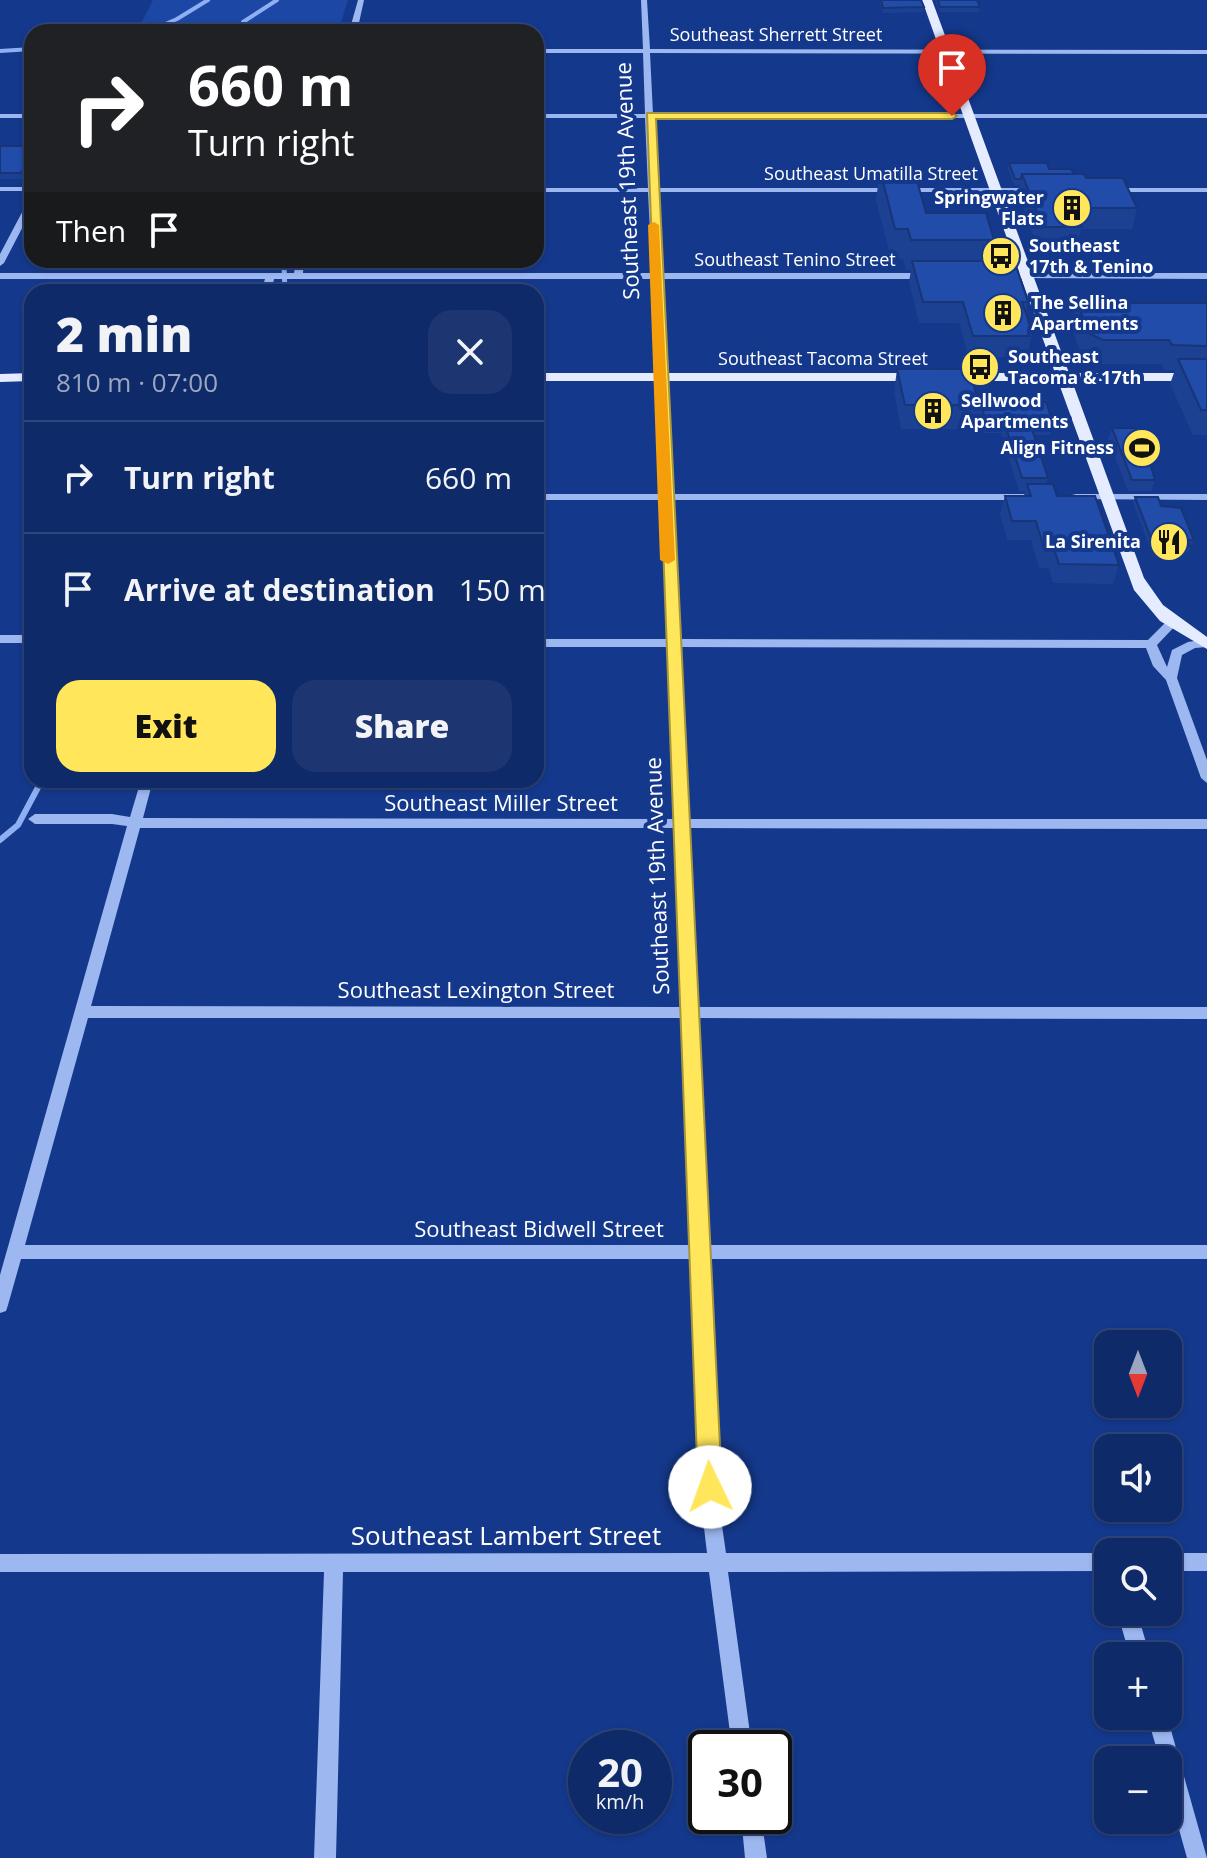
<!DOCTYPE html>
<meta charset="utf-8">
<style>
:root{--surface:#0f2a68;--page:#1d3671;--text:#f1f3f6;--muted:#9ba7c0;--line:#2f467c;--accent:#ffe65b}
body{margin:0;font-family:"Open Sans",sans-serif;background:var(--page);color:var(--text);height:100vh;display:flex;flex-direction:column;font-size:30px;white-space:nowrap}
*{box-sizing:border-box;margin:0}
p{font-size:26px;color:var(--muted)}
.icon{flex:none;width:44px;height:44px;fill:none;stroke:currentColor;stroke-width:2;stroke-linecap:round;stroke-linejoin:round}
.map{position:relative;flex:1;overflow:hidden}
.details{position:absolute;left:24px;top:284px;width:520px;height:504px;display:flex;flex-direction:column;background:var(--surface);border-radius:24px;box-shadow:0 2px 6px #0004,0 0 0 2px var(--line)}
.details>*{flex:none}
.top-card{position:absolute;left:24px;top:24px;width:520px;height:244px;border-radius:24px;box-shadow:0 2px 6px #0004,0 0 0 2px var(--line);background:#202124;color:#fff;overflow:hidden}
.needle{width:52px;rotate:180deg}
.fabs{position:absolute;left:1094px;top:1330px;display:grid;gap:16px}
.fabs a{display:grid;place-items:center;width:88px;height:88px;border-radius:16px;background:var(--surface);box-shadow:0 2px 6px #0004,0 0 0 2px var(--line);font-size:40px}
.speed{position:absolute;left:568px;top:1730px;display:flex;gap:16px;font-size:40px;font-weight:700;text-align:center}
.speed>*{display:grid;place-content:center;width:104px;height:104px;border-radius:50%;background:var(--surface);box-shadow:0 2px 6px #0004,0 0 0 2px var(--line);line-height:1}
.speed small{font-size:20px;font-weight:400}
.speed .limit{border:4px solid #111;border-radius:12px;background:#fff;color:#111}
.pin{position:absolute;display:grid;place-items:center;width:68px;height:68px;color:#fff;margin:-82px -34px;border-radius:50% 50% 50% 0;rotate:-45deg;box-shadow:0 0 8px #0007}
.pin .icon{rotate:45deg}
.me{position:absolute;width:88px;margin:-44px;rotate:357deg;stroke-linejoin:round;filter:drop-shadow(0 0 6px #0008)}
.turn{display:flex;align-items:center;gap:28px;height:168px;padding:0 32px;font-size:36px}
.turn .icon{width:104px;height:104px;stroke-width:2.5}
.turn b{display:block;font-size:56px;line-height:68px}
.then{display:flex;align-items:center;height:76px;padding:0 32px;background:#0003;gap:16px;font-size:30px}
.round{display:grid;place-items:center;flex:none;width:84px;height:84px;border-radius:24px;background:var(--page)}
.head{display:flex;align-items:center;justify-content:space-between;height:136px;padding:0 32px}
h1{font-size:48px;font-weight:800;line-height:60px}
.button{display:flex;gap:16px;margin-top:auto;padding:16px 32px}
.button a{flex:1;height:92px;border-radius:24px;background:var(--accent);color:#111;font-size:32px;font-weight:800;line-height:92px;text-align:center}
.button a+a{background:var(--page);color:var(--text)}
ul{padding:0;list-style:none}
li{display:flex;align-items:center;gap:24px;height:112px;padding:0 32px;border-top:2px solid var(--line)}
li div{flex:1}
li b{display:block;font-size:30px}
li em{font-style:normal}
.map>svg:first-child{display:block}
.green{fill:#1d47a5}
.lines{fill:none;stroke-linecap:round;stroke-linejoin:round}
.stream-far2{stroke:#8faff3;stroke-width:4}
.stream-far1{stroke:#8faff3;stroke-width:5}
.stream{stroke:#8faff3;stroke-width:6}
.minor{fill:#9db7f0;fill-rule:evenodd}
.major{fill:#e5ecff;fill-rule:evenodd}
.wall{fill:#1d4192}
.shaded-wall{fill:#183577}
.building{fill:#224caa;stroke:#183577;stroke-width:2}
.route{fill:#ffe65b;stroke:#a6963b;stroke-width:2}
.slow{fill:#f59e0b}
.labels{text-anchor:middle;stroke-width:8;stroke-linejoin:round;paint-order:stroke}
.far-street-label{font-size:18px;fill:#fff;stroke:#14388b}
.far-poi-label{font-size:18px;font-weight:bold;fill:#fff;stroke:#14388b;text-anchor:start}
.street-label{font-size:22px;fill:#fff;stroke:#14388b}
.near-street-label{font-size:26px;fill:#fff;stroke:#14388b}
</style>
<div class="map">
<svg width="1207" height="1858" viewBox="0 0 1207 1858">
<rect width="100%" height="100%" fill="#14388b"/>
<path class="green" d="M153,0H348L338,32H137Z"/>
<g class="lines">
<path class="stream-far2" d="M147,32L177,19L208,0
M240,32L243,22L277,0
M0,51L32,49"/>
<path class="stream-far1" d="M280,260L284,266L285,292"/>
<path class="stream" d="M0,840L18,825L42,780"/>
<path class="minor" d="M358,0H364L357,32H349Z
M641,0H647L650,49L1207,50V54L650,53L653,114H1207V118H653L657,188H1036L1040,190L1036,192H657L661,273H927L931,276L927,279H661L671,494H1024L1029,497L1024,500H672L679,639L1148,640L1168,620L1172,619L1178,623L1157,645L1167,667L1172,650L1188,642L1207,639V647L1195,648L1182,655L1177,678L1207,760V783L1201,778L1166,680L1153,666L1146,648L679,647L687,819H1207V829L688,828L696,1007H1207V1019L697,1018L708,1245H1207V1259H709L721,1519L726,1553H1108V1571L728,1572L752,1748H732L709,1572H343L336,1858H314L324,1572H0V1554L707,1553L703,1519L692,1259H21L8,1305L6,1311L0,1313V1275L127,826L112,824H35L28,819L35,814H112L130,817L141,780H153L143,818L674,819L667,647H536V639H667L661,500H536V494H661L652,279H274L271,292H261L265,279H0V273H294L296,260H304L303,273H652L648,192H536V188H648L645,118H536V114H645L643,53H536V49H643ZM140,828H674L682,1007L91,1006ZM88,1018H682L692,1245H25Z
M0,114H32V118H0Z
M0,187H32V191H0Z
M1109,188H1207V192H1112L1108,190Z
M32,198V209L4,263L0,266V254L28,201Z
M1015,273H1207V279L1012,278L1011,276Z
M1076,494H1207V500L1072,499V495Z
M0,635H32V643H0Z
M1168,1553H1207V1571H1168Z
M1117,1612H1137L1150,1656H1130Z
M1147,1716H1167L1207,1858H1187L1168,1790V1760H1160Z
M741,1816H761L767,1858H745Z"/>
<path class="major" d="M922,0H932L1069,373H1207V381H1072L1144,578L1163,605L1207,637V649L1160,621L1134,590L1058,381H536V373H1055Z
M32,373V381L0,382V374Z"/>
</g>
<path class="wall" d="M879,0H921L924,7L923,12L883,13Z
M935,0H977L980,7L979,12H940Z
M0,146H32V161L23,179H0Z
M1009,163L1049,169L1074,174L1086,178L1137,208L1132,229H1081L1076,248H1038L1018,195L1020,185H1014L1008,169Z
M880,170L926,213L994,240L990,261L998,266L1028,302L1026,313L1032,332L1028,353H1025L1024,357H969L959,323H919L909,282L911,270H906L903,259H891L876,200Z
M1077,303H1207V435H1193L1170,384L1175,370H1164L1162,364H1097L1083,358L1071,327Z
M897,369L979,405L974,429H901L894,393Z
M980,402L1053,423L1050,435H1034L1048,478L1046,484L1119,565L1113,584L1053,583L1049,568H1039L1031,540H1007L1000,514L1005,496H1024L1025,491H1019L1001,433H984L977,414Z
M1112,428L1155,480L1151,491H1128L1108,439Z
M1135,497L1161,506L1194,540L1188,553H1152L1133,503Z"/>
<path class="shaded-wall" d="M32,153V161L23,179L21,173Z
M1080,208L1076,227L1074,210Z"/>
<path class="building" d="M881,0H921L924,7L883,8Z
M938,0H977L980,7H940Z
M0,146H32V153L21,173H0Z
M1009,163H1047L1049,169H1071L1074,174H1022L1021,179H1015Z
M880,170H914L926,213H986L994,240H911L908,229H895Z
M1022,174H1084L1086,178H1123L1137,208H1080L1074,210L1082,227H1043Z
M912,261H996L998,266H1016L1028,302H1022L1032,332H1028L1029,336H973L963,302H923Z
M1077,303H1207V346L1172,345L1169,340H1103L1090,334Z
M1178,359H1207V410H1201Z
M897,369H969L979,405H905Z
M980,402H1046L1053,423H1030L1048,478H1022L1004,421H986Z
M1112,428H1136L1141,432L1155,480H1132Z
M1027,484H1053L1057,496H1095L1119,565L1059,564L1054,549H1044L1036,521H1012L1005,496H1031Z
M1135,497H1158L1161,506L1181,508L1194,540H1188L1190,546H1154Z"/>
<path class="route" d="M647,113H952L957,116L952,119H656L722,1487L718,1496L710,1499L702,1496L698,1487Z"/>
<path class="slow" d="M654,222L659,225L675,560L668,564L660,560L648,225Z"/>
<defs>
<g id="building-disc" transform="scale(2)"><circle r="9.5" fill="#ffe65b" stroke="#14388b"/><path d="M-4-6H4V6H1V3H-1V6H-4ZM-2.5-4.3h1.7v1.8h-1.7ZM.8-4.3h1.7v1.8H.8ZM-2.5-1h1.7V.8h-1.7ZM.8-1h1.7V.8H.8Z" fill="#111"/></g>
<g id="bus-disc" transform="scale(2)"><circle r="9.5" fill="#ffe65b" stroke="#14388b"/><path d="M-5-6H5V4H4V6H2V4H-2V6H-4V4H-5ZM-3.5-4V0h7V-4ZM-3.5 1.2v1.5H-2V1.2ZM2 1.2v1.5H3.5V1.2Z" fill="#111"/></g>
<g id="stadium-disc" transform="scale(2)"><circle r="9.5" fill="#ffe65b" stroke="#14388b"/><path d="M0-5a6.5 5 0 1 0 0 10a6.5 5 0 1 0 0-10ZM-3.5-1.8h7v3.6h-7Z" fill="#111"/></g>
<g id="restaurant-disc" transform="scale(2)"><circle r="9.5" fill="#ffe65b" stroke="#14388b"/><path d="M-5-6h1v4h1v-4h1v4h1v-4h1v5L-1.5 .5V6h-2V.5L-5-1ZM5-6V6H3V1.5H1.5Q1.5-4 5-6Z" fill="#111"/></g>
</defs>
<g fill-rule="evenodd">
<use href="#building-disc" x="1072" y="208"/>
<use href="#bus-disc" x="1001" y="256"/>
<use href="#building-disc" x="1003" y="313"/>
<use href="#bus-disc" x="980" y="367"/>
<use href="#building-disc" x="933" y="411"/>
<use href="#stadium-disc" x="1142" y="448"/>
<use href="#restaurant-disc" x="1169" y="542"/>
</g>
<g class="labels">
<g class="far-street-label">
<text x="776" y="41">Southeast Sherrett Street</text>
<text x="871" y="180">Southeast Umatilla Street</text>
<text x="795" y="266">Southeast Tenino Street</text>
<text x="823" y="365">Southeast Tacoma Street</text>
</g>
<g class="far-poi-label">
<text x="1044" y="204" text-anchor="end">Springwater<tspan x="1044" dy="21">Flats</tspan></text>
<text x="1029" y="252">Southeast<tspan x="1029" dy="21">17th &amp; Tenino</tspan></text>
<text x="1031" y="309">The Sellina<tspan x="1031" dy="21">Apartments</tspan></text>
<text x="1008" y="363">Southeast<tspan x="1008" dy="21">Tacoma &amp; 17th</tspan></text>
<text x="961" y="407">Sellwood<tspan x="961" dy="21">Apartments</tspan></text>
<text x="1114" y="454" text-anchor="end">Align Fitness</text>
<text x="1141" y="548" text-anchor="end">La Sirenita</text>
</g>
<g class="street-label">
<text transform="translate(627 181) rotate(-92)" y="8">Southeast 19th Avenue</text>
<text x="501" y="811">Southeast Miller Street</text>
<text transform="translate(657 876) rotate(-92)" y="8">Southeast 19th Avenue</text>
<text x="476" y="998">Southeast Lexington Street</text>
<text x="539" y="1237">Southeast Bidwell Street</text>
</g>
<g class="near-street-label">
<text x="506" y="1545">Southeast Lambert Street</text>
</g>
</g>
</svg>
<div class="fabs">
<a><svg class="needle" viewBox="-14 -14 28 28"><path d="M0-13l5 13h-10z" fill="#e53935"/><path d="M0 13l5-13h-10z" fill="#9ba7c0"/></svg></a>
<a><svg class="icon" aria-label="sound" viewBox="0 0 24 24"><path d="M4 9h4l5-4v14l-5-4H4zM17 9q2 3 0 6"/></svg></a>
<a><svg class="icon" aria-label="search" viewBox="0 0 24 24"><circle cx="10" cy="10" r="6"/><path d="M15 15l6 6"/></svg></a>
<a>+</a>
<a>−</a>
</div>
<div class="speed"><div>20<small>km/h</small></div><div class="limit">30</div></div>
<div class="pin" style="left:952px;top:116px;background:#d93025"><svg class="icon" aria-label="arrive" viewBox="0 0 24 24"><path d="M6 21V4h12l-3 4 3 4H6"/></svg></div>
<svg class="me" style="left:710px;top:1487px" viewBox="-20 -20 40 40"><circle r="19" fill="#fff"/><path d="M0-13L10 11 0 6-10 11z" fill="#ffe65b"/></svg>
<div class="top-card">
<div class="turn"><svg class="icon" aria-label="right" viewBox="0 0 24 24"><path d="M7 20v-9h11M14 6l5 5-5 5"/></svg><div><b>660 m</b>Turn right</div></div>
<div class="then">Then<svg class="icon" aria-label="arrive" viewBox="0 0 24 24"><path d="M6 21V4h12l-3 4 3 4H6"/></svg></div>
</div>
<section class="details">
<div class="head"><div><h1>2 min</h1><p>810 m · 07:00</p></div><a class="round"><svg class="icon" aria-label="close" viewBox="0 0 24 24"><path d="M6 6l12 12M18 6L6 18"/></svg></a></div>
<ul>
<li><svg class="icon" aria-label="right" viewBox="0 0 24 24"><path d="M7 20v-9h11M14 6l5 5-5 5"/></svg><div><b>Turn right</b></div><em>660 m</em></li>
<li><svg class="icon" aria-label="arrive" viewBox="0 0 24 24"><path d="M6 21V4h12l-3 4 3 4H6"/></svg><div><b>Arrive at destination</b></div><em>150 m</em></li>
</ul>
<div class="button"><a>Exit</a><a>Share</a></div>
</section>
</div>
